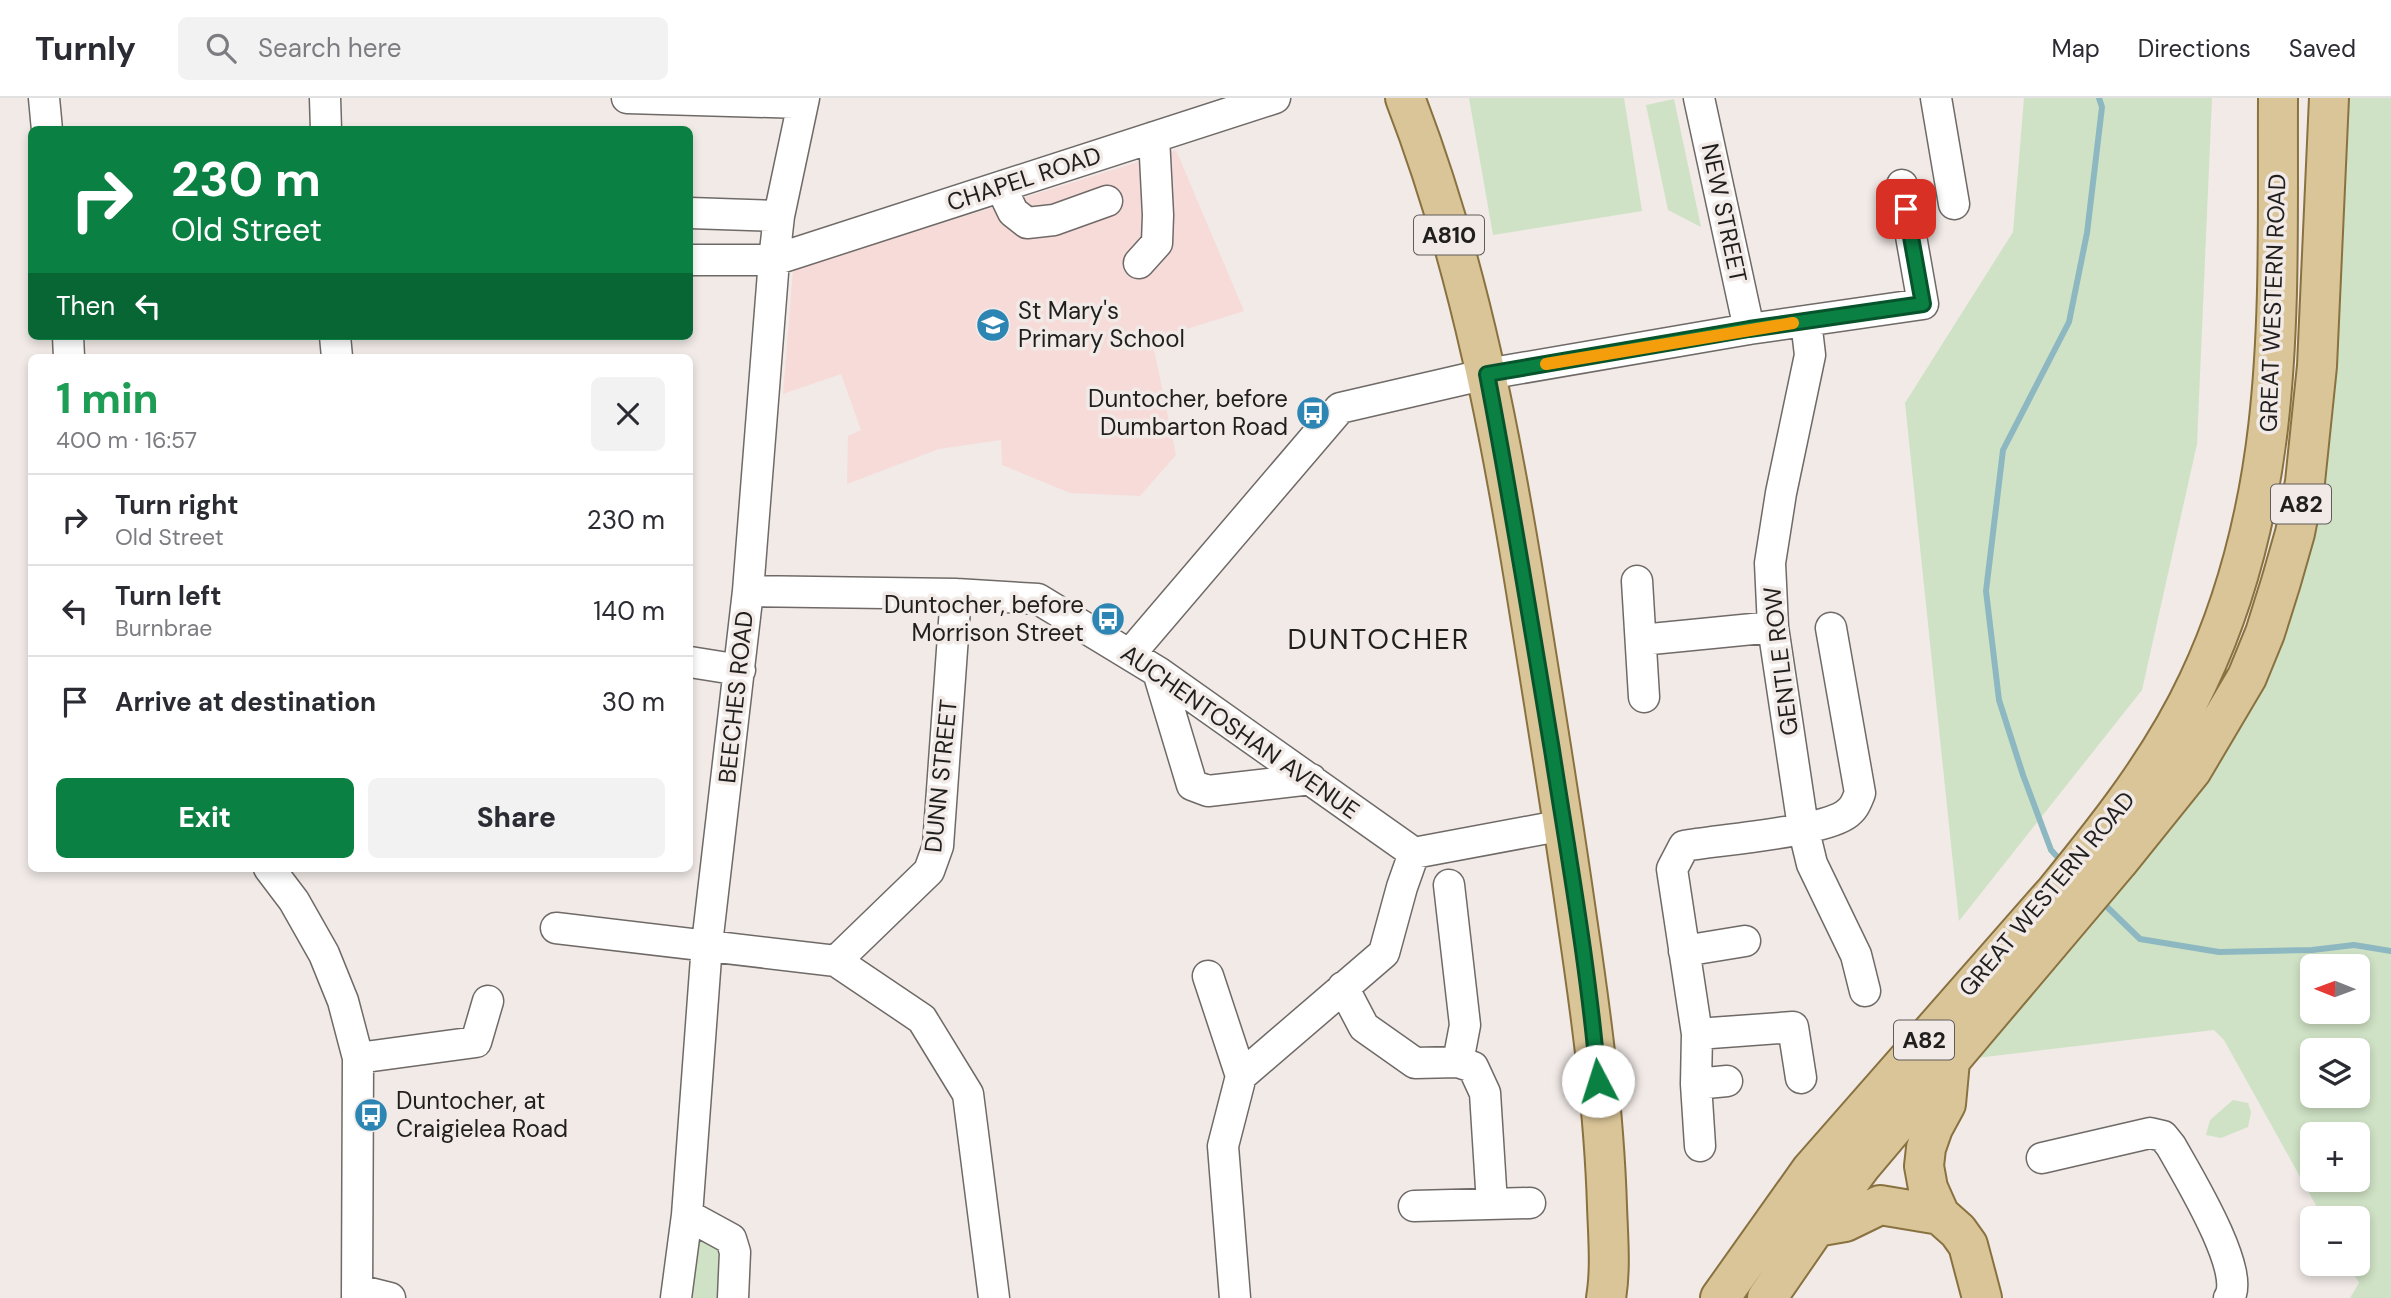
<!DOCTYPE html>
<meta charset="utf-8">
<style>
:root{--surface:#fff;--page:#f2f2f3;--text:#2b2b33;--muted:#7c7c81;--line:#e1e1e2;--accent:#0b8043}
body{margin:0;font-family:"DM Sans",sans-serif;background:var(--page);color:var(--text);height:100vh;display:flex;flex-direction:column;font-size:26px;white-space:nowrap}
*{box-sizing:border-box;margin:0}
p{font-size:23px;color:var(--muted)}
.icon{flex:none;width:38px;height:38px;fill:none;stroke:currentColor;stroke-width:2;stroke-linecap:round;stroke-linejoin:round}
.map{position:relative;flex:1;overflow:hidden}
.sheet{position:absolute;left:28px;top:256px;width:665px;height:518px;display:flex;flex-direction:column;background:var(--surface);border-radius:10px;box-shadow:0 4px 10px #0003}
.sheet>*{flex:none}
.top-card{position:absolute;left:28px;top:28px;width:665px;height:214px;border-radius:10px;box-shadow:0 4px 10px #0003;background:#0b8043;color:#fff;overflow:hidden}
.needle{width:46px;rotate:271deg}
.tools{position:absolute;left:2300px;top:856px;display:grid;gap:14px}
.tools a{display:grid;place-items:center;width:70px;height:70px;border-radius:10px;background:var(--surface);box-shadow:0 4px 10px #0003;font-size:35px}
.pin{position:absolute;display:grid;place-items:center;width:60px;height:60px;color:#fff;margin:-30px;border-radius:14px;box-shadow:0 4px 10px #0006}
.me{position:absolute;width:77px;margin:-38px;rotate:355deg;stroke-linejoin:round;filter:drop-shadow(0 0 5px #0008)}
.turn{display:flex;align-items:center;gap:24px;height:147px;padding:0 28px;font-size:32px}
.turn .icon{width:91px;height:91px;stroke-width:2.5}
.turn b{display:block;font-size:49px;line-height:60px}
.then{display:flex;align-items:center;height:66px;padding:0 28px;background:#0003;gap:14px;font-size:26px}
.round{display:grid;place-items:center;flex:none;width:74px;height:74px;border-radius:10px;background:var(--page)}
.headline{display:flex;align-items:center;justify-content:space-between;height:119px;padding:0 28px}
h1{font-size:42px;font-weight:800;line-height:52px;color:#1e9e55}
.action{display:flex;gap:14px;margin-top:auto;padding:14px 28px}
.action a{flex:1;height:80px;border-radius:10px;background:var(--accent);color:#fff;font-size:28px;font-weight:800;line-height:80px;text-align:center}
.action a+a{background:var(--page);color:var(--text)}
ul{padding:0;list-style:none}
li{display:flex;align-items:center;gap:21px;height:91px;padding:0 28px;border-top:2px solid var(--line)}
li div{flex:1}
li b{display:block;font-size:26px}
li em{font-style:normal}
header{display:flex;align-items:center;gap:42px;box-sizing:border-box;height:98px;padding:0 35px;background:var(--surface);border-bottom:2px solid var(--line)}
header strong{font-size:33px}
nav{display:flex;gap:38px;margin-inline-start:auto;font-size:24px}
.search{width:490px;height:63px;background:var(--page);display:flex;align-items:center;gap:18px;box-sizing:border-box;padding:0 24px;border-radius:10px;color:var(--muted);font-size:26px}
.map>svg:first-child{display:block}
.education{fill:#f6dbd9}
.green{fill:#cfe2c5;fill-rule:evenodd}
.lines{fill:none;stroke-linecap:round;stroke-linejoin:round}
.stream{stroke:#8eb8c1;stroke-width:6}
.minor-casing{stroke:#6f6a67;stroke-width:33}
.major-casing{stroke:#897240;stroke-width:42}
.minor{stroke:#fff;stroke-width:30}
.major{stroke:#dac598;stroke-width:38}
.route-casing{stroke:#07532c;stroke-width:18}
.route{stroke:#0b8043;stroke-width:12}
.slow{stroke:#f59e0b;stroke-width:12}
.labels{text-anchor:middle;stroke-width:7;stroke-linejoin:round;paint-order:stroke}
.shield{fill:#f1eae7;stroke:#5f5c5a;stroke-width:2}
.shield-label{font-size:23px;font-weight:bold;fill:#211f1e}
.street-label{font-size:24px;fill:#211f1e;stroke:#f1eae7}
.poi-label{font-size:24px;fill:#211f1e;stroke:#f1eae7;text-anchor:start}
.quarter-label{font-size:28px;letter-spacing:2px;fill:#211f1e;stroke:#f1eae7}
</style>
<header>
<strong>Turnly</strong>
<div class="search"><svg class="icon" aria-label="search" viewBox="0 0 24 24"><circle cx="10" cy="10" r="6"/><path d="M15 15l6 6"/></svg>Search here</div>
<nav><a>Map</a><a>Directions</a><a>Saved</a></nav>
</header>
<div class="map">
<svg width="2391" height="1200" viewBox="0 0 2391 1200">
<rect width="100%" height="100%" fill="#f1eae7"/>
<path class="education" d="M1176,52L1244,213L1152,242L1176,357L1140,398L1070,395L1002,367L1001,342L939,351L847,386L848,338L861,332L841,276L783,296L793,172Z"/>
<path class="green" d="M1469,0H1624L1642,113L1493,137Z
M2024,0H2212L2197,346L2142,592L1959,823L1905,305L2013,134Z
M2329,0H2391V1200H2350L2359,1185L2348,1166H2357V1120H2323L2224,942L2214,932L1950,963L2118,764L2281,484ZM2312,868H2357V914H2312ZM2312,952H2357V998H2312ZM2312,1036H2357V1082H2312Z
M1674,1L1701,129L1668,112L1646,7Z
M2233,1002L2248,1005L2251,1014L2248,1029L2221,1040L2206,1037L2210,1022Z
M700,1138L725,1156L723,1200H691Z"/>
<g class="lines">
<path class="stream" d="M2062,764L2051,752L2023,677L1999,602L1986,493L2003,352L2069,224L2087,135L2102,9L2099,0
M2102,804L2140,841L2219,854L2312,852L2354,847L2391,853"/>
<g class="minor-casing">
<path id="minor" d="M44,0L47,32
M325,0L326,32
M627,0L802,5
M1699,0L1749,231
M1936,0L1954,106
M1001,89L1013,114L1027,125L1054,122L1107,103
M690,115L779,118
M690,162H774L1275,0
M1139,165L1157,145L1158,117L1154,39
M1806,223L1810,257L1781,395L1770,465L1773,529L1803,729L1812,766L1856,857L1865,893
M68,238L69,259
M335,238L337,259
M1637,483L1644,599
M748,493L956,496L1038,501L1158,574L1414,755L1564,727
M1641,542L1773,529
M1130,556L1340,310L1487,276L1749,231L1923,206L1902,87
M690,564L740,572
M1158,574L1192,687L1208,693L1311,681
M269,770L294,803L324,856L343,903L358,960L357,1200
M1449,787L1465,927L1458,964
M556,830L836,863L922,921L968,996L994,1200
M1684,853L1745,843
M836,863L929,773L938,748L956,496
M1208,878L1241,978
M1343,889L1364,929L1415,965L1458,964L1473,969L1485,995L1492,1106
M1697,936L1793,929L1801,980
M358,960L476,944L488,903
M1696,986L1727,983
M1700,1048L1696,986L1697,936L1672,771L1684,748C1719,742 1819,734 1845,717C1854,711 1856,705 1860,695L1831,530
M2042,1060L2150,1035L2163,1038L2171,1048C2186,1075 2247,1174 2229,1200
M1414,1108L1530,1105
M687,1117L731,1141L735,1154L733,1200
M358,1192L390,1200
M676,1200L687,1117L707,846L748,493L774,162L779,118L804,0
M1235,1200L1223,1048L1241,978L1384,855L1402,789L1414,755"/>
</g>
<g class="major-casing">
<path id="major" d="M1405,0C1470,168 1503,346 1531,524C1547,623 1563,722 1577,821C1591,916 1604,1012 1607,1108C1608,1138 1611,1171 1606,1200
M1950,963L1946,1006L1933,1030L1926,1050L1924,1068L1928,1090L1940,1117L1958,1133L1968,1147L1982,1200
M1816,1129L1845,1124L1880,1107L1940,1117
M1720,1200L1811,1072L2055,794C2109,728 2162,661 2198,584C2288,394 2277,204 2278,0
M1767,1200L1816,1129L1861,1068L2118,764L2192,672L2247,579L2265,535L2281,484L2295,435L2305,384L2317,268L2329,0"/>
</g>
<use href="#minor" class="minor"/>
<use href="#major" class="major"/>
</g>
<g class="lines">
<g class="route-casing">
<path id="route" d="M1598,983C1589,872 1569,762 1552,652C1531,526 1511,401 1487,276L1749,231L1923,206L1906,111"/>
</g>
<use href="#route" class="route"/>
<path class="slow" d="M1546,266L1793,225"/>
</g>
<defs>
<g id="school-disc" transform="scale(1.75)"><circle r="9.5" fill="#2d85b3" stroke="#f1eae7"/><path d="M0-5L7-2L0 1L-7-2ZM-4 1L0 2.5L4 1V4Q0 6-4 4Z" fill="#fff"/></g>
<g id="bus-disc" transform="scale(1.75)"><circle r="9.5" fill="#2d85b3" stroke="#f1eae7"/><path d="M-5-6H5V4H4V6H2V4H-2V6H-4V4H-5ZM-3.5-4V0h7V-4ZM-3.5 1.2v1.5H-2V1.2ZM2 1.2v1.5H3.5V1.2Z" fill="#fff"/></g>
</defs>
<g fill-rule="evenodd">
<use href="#school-disc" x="993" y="227"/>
<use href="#bus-disc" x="1313" y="315"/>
<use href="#bus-disc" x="1108" y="521"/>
<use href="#bus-disc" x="371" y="1017"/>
</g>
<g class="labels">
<g class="shield">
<rect x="1414" y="117.5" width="70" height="39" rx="5"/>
<rect x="2271" y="386.5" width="60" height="39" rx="5"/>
<rect x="1894" y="922.5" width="60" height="39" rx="5"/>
</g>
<g class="shield-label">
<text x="1449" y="145">A810</text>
<text x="2301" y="414">A82</text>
<text x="1924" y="950">A82</text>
</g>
<g class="street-label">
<text transform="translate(1024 81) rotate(-18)" y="8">CHAPEL ROAD</text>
<text transform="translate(1724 115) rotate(78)" y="8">NEW STREET</text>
<text transform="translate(2273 205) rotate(-88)" y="8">GREAT WESTERN ROAD</text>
<text transform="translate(1781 563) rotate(-97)" y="8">GENTLE ROW</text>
<text transform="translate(736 599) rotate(-84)" y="8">BEECHES ROAD</text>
<text transform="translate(1240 634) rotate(35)" y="8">AUCHENTOSHAN AVENUE</text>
<text transform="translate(941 678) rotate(-84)" y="8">DUNN STREET</text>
<text transform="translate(2047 796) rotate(-50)" y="8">GREAT WESTERN ROAD</text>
</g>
<g class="poi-label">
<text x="1018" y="221">St Mary's<tspan x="1018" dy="28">Primary School</tspan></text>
<text x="1288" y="309" text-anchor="end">Duntocher, before<tspan x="1288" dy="28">Dumbarton Road</tspan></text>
<text x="1084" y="515" text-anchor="end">Duntocher, before<tspan x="1084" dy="28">Morrison Street</tspan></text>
<text x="396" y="1011">Duntocher, at<tspan x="396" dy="28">Craigielea Road</tspan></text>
</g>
<g class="quarter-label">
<text x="1379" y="551">DUNTOCHER</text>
</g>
</g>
</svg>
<div class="tools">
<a><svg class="needle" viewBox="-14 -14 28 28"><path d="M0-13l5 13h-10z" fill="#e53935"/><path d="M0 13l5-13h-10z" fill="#7c7c81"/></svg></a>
<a><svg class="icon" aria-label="layers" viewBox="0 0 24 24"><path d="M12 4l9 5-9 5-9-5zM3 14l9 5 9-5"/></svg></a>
<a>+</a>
<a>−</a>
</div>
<div class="pin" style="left:1906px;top:111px;background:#d93025"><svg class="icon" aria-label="arrive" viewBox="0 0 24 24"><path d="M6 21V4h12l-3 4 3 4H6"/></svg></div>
<svg class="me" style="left:1598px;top:983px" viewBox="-20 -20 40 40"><circle r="19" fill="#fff"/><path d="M0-13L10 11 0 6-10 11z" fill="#0b8043"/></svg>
<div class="top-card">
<div class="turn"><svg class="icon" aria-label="right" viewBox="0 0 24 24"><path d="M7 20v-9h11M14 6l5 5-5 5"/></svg><div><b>230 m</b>Old Street</div></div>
<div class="then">Then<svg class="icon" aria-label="left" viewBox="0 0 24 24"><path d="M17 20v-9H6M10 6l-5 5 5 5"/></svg></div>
</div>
<section class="sheet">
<div class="headline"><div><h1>1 min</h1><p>400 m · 16:57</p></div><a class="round"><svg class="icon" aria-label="close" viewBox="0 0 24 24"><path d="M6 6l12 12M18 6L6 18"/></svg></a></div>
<ul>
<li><svg class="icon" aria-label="right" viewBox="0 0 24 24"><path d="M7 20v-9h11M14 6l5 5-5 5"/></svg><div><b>Turn right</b><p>Old Street</p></div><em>230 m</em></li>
<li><svg class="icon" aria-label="left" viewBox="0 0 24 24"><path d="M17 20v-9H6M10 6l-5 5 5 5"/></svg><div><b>Turn left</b><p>Burnbrae</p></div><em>140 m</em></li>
<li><svg class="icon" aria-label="arrive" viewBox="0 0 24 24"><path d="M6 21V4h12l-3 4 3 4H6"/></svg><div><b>Arrive at destination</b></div><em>30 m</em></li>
</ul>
<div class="action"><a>Exit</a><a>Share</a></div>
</section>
</div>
